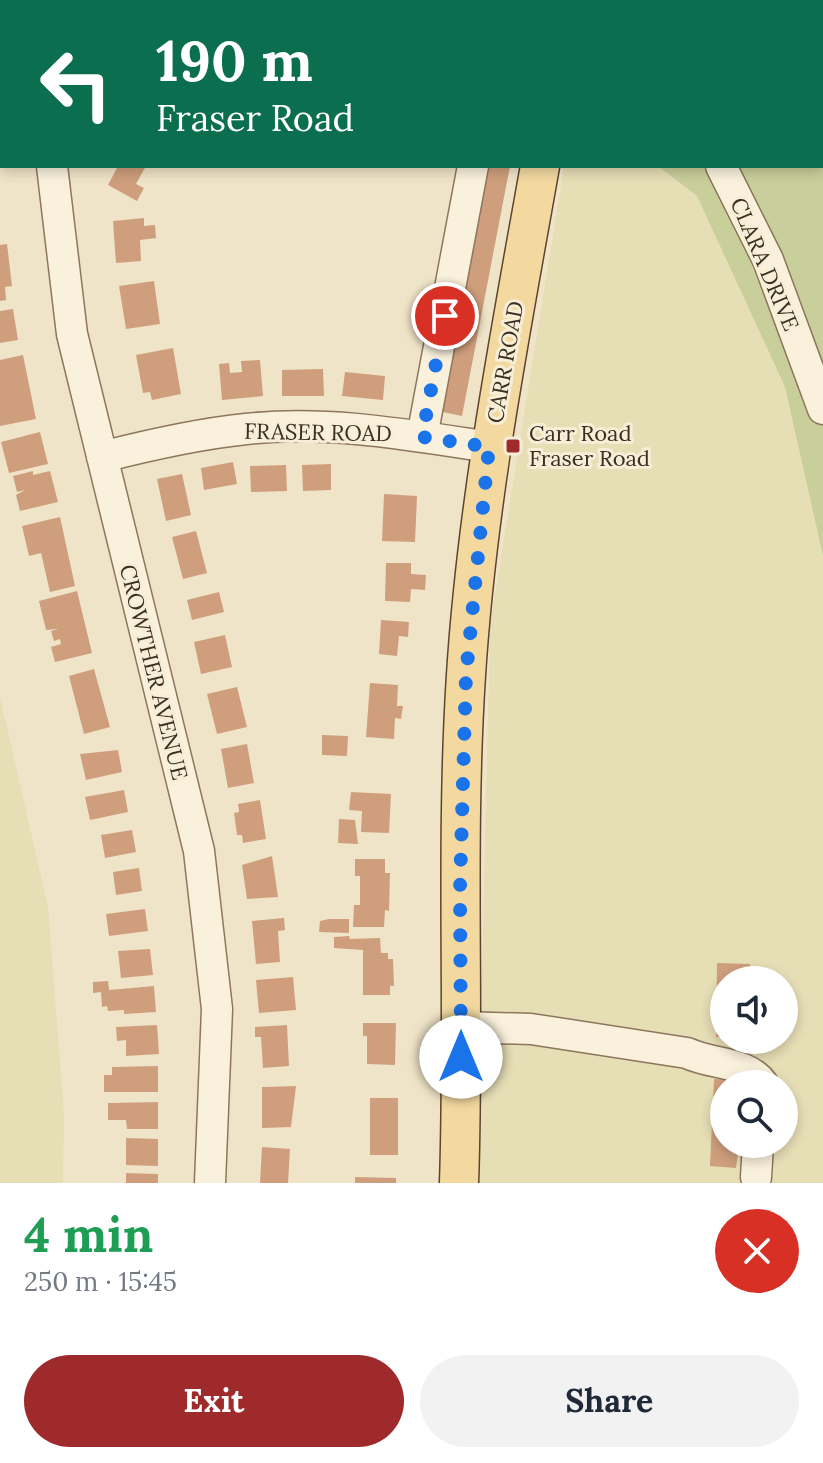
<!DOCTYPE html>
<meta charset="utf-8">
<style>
:root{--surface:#fff;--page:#f2f2f3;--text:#1f2937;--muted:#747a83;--accent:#9e2a2b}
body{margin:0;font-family:Lora,serif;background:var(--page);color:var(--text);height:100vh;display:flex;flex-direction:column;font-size:30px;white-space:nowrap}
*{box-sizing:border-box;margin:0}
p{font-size:26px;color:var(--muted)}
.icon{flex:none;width:44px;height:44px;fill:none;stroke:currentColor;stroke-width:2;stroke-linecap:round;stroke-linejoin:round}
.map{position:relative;height:1183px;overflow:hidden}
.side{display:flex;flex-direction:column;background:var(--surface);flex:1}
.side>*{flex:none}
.top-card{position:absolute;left:0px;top:0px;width:824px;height:168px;box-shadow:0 4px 12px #0003;background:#0b6e4f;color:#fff;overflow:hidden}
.buttons{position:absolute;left:710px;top:966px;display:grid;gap:16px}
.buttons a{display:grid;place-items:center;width:88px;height:88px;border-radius:50%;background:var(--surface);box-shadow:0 4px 12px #0003;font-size:40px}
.pin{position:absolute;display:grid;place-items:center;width:68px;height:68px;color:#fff;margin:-34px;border:4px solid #fff;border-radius:50%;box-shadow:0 2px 8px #0007}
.me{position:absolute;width:88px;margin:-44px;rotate:0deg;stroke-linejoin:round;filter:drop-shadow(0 0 6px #0008)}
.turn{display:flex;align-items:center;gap:28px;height:168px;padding:0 24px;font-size:36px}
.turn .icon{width:104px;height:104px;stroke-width:2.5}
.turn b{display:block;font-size:56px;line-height:68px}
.round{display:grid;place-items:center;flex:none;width:84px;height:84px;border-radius:42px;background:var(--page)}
.summary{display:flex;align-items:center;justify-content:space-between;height:136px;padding:0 24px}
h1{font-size:48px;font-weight:700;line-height:60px;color:#1e9e55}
.cta{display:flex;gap:16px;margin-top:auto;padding:16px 24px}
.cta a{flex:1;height:92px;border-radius:48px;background:var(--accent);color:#fff;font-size:32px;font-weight:700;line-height:92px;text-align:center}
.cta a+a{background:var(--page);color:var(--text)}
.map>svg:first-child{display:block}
.farmland{fill:#e6deb5;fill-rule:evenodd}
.green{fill:#c9cf9b}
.building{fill:#cf9f7d}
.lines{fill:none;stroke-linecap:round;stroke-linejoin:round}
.minor-casing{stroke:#8d765c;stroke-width:33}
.major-casing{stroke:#5b4430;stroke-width:41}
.path{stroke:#8d765c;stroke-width:4;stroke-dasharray:6 4;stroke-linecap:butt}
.minor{stroke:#faf1dc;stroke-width:30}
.major{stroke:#f3d9a0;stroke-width:38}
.route{stroke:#1a73e8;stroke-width:14;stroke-dasharray:0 25.2}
.poi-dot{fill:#9e2a2b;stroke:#f7eed8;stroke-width:3}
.labels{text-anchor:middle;stroke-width:6;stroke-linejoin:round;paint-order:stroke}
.street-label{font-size:22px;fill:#3d2e20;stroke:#f7eed8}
.poi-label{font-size:22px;fill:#3d2e20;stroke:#f7eed8;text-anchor:start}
</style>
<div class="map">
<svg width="823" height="1183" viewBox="0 0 823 1183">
<rect width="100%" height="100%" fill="#f0e4c8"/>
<path class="farmland" d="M564,166H658L697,196L785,387L823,556V1183H477L490,626ZM724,980H784V1040H724ZM724,1084H784V1144H724Z
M0,697L48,907L64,1114L63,1183H0Z"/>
<path class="green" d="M710,0H823V556L785,387L697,196L658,166H822V2Z"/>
<path class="building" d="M118,166H146L136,184L144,188L137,201L108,185Z
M480,166H510L462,416L433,410Z
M144,218V226L155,225L156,238L140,240L141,261L116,263L113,221Z
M7,244L12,286L5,287L6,300L0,301V245Z
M154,281L160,324L126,329L119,286Z
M13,309L18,340L0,343V311Z
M173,348L181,394L152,400L150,392L143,393L136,355Z
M23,355L36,419L0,426V360Z
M260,360L263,396L222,400L219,364L229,363L230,373L242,372L241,361Z
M323,369L324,396H282V370Z
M345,372L385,376L383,400L342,396Z
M40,432L48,464L9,473L1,442Z
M233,462L237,484L204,490L201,468Z
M331,464V490L303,491L302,465Z
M286,465L287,491L251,492L250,466Z
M33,471V475L50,471L58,502L20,511L16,495L25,490L17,492L13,476Z
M182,474L191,515L166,521L157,479Z
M384,494L417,496L415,542L382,541Z
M60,517L75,586L50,592L41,553L29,556L22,526Z
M196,531L207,573L183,579L172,537Z
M386,563H411V574L426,575L425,590L411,589L410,602L385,601Z
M77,591L92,653L55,662L51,647L61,644L60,639L54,641L51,631L58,629L46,630L39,601Z
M219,592L224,612L192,620L187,600Z
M381,620L409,622L408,637L399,636L397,656L379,654Z
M225,635L232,667L201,674L194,642Z
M94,669L110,727L84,734L69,676Z
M370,683L398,685L397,706H403L401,719L395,718L394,739L366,737Z
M237,687L247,727L217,734L207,694Z
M322,735L348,736L347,756L322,755Z
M247,744L254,783L228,788L221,749Z
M118,750L122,772L86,780L80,754Z
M124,790L128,812L90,820L85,797Z
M351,792L391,794L389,833L361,832L362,811L349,810Z
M260,800L266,839L243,843L242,835H237L234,813L239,812L238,804Z
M339,819L355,820L358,844L338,843Z
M132,830L136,852L105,858L101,835Z
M272,856L278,897L247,899L242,865Z
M355,859H385V873H390L389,911L385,910L384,927H353L354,905H360V876H355Z
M139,868L142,891L116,895L113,872Z
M145,909L148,931L109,936L106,914Z
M284,918L285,930L278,931L280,962L256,964L252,921Z
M329,919H349V933L319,932L320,921Z
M349,936L350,939L380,938L381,953H388V959H393L394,986H390V995H363V950L334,948V937Z
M150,949L153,975L121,978L118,951Z
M717,963L750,964L749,980H724V1037H716Z
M293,977L296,1010L259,1013L256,980Z
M108,981L109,990L154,986L156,1012L124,1014V1010L108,1011L107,1006L102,1007L101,992L93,993V982Z
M363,1023H396L395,1065L367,1064V1036H363Z
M157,1025L159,1054L126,1056V1040L117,1041L116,1027Z
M287,1025L289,1066L263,1068L261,1037H255V1027Z
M158,1066V1092H104V1075H112V1067Z
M714,1079L744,1081L724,1084V1144H739L736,1168L710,1166Z
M296,1086L291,1127L262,1128V1087Z
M370,1098H398V1155H370Z
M158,1102V1129H127L126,1120H108V1103Z
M126,1138L158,1139V1166L126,1165Z
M262,1147L290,1149L288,1183H260Z
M126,1173L158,1174V1183H126Z
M355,1177L396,1178V1183H355Z"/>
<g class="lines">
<g class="minor-casing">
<path id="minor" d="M546,0L552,2
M352,2L367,0
M0,97L2,98
M52,166L72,334L199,851L217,1009L210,1183
M721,166L768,260L823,409
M422,437L473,166
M102,457C149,445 197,434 246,429C327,420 410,435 489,447
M461,1027L531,1029L687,1053C712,1065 747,1061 763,1084
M756,1177L758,1144"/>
</g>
<g class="major-casing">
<path id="major" d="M587,2L588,0
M459,1183C465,1014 455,844 466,675C477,503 510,335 540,166"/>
</g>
<path class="path" d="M81,2V0
M822,138L823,139"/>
<use href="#minor" class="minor"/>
<use href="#major" class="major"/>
</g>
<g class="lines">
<path class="route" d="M445,316L422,437L489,447L466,675L460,888L461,1057"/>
</g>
<rect class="poi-dot" x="505" y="438" width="16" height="16" rx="4"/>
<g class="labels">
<g class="street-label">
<text transform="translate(765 264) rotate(67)" y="8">CLARA DRIVE</text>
<text transform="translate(505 362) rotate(-80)" y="8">CARR ROAD</text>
<text transform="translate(318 432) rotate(1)" y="8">FRASER ROAD</text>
<text transform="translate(154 672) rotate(76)" y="8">CROWTHER AVENUE</text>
</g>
<g class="poi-label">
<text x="529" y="441">Carr Road<tspan x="529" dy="25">Fraser Road</tspan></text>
</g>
</g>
</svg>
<div class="buttons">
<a><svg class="icon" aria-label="sound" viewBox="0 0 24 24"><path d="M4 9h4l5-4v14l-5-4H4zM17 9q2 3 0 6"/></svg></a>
<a><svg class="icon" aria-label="search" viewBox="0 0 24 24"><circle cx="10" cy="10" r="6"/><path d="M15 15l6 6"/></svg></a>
</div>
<div class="pin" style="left:445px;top:316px;background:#d93025"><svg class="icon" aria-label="arrive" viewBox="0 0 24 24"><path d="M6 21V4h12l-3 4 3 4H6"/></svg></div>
<svg class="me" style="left:461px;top:1057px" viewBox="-20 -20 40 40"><circle r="19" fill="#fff"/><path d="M0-13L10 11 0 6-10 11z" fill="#1a73e8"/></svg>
<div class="top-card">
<div class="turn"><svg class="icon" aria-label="left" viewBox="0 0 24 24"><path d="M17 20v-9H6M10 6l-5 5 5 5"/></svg><div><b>190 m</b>Fraser Road</div></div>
</div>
</div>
<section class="side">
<div class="summary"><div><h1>4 min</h1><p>250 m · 15:45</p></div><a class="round" style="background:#d93025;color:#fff"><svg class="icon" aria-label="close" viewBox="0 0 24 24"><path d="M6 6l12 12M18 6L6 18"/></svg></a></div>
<div class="cta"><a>Exit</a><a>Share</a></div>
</section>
